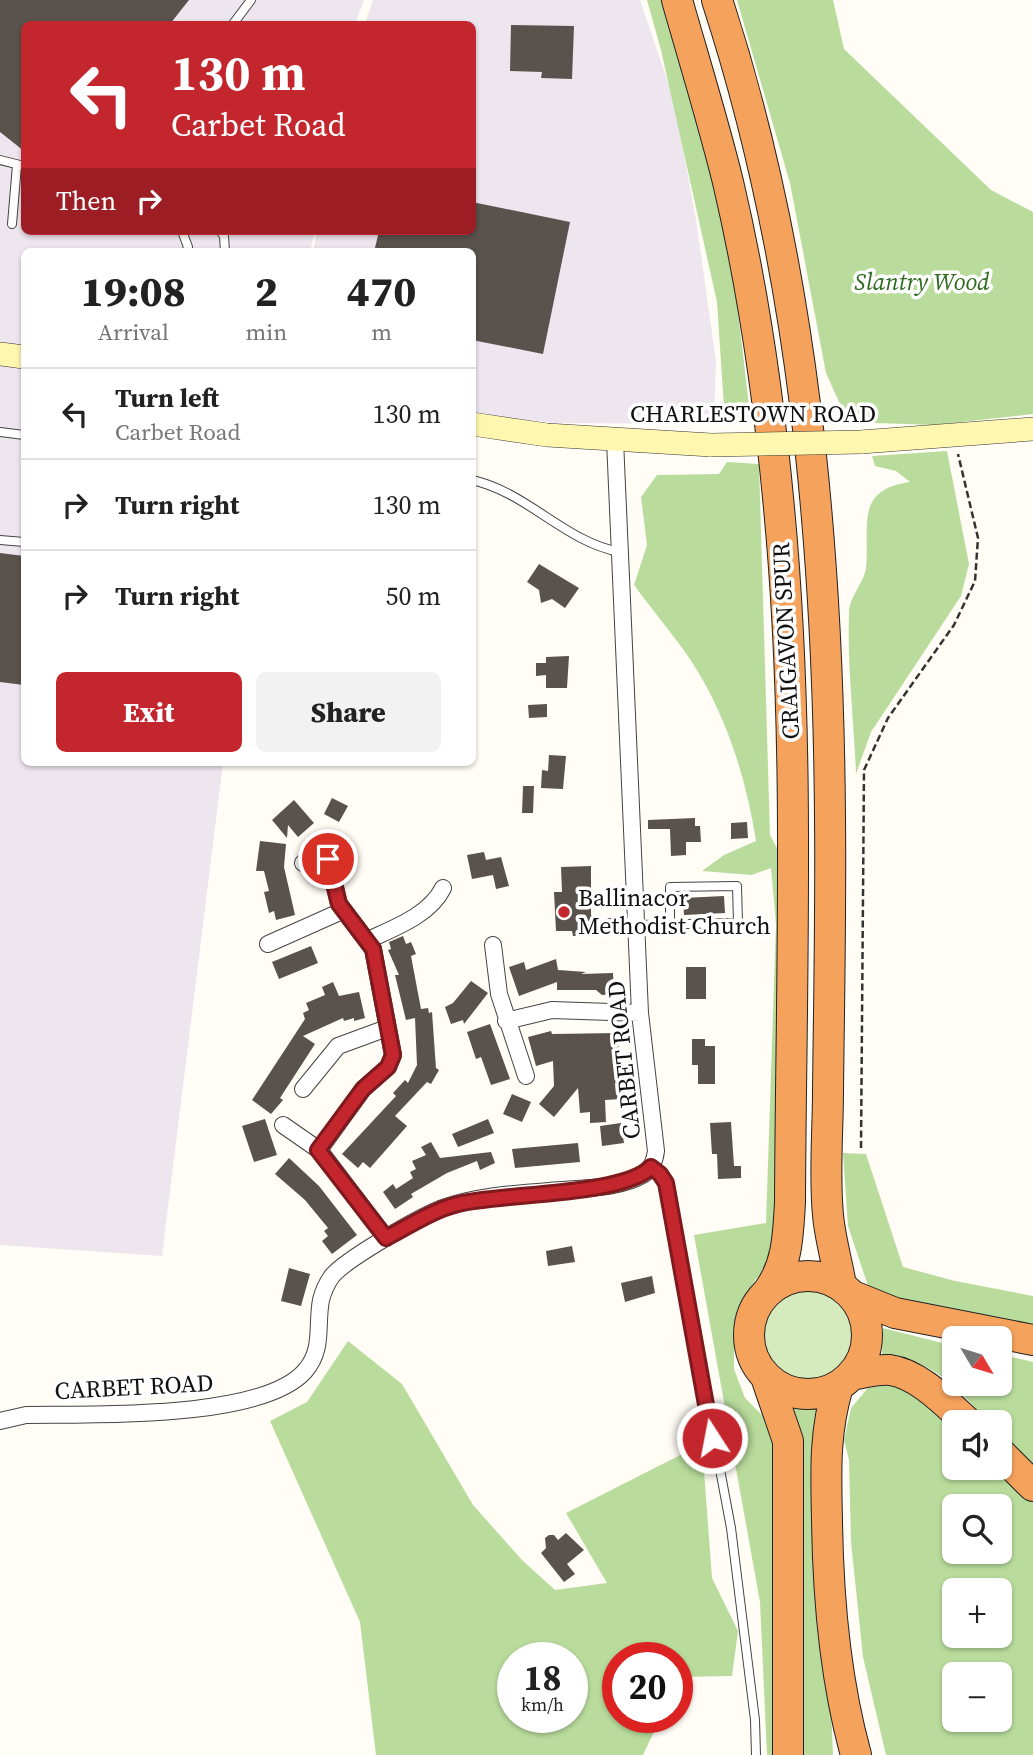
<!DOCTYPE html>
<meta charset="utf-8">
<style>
:root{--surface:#fff;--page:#f2f2f2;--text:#222;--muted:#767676;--line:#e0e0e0;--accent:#c4262e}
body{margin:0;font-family:"Source Serif 4",serif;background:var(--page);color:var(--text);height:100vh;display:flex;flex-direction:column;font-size:26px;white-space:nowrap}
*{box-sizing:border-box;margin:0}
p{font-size:23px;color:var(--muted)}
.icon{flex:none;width:38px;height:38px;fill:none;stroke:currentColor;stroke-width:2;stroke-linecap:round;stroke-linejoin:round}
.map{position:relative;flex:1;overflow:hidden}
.panel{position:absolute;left:21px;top:248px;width:455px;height:518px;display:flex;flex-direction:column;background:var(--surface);border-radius:10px;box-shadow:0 2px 5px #0004}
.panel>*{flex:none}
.hud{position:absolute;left:21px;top:21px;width:455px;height:214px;border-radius:10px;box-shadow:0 2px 5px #0004;background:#c4262e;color:#fff;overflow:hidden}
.needle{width:46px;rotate:128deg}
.buttons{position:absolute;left:942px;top:1326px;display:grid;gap:14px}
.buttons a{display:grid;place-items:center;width:70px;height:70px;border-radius:10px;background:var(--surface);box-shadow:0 2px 5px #0004;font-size:35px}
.speed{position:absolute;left:497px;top:1642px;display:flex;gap:14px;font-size:35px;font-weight:700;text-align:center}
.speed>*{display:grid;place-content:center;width:91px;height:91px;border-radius:50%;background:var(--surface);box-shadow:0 2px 5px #0004;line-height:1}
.speed small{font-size:18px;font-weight:400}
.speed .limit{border:10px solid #d22;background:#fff;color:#111}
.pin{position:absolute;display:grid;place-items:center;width:60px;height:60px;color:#fff;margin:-30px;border:4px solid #fff;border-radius:50%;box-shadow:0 2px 7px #0007}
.me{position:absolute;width:77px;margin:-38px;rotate:349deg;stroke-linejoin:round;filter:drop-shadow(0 0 5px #0008)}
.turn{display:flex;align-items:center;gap:24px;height:147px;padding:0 35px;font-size:32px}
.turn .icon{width:91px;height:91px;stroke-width:2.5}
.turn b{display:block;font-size:49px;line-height:60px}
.then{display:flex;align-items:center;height:66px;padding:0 35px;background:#0003;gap:14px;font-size:26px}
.eta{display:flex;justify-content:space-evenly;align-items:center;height:119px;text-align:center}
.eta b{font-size:42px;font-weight:800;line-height:49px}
.action{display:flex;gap:14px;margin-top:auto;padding:14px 35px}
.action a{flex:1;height:80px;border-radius:10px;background:var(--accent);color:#fff;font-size:28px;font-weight:800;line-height:80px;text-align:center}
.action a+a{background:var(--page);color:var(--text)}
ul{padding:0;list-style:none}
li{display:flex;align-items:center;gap:21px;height:91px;padding:0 35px;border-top:2px solid var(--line)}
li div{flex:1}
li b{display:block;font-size:26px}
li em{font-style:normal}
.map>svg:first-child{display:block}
.industrial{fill:#eee6ef}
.green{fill:#d5ebbd}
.forest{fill:#b9dc9c;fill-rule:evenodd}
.building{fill:#5a524d}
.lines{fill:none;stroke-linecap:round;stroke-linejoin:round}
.lane-casing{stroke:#444;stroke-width:10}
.street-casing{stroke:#444;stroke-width:18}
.secondary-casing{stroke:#333;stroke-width:24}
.highway-casing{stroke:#222;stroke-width:32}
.path{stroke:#333;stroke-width:2.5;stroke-dasharray:7 3.5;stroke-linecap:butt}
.lane{stroke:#fff;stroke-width:8}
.street{stroke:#fff;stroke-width:16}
.secondary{stroke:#fff6b0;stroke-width:23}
.highway{stroke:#f5a25d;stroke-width:30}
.secondary-bridge-casing{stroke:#333;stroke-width:24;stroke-linecap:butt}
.secondary-bridge{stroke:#fff6b0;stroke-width:23}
.route-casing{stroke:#7f191e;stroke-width:18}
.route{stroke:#c4262e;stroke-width:12}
.poi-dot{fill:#c4262e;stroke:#fff;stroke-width:2.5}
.labels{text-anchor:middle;stroke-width:7;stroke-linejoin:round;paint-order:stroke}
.park-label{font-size:24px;font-style:italic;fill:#2f6b1f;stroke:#fff}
.street-label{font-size:24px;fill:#111;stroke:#fff}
.poi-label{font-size:24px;fill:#111;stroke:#fff;text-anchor:start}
</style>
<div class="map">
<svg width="1033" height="1755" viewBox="0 0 1033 1755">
<rect width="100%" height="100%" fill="#fffdf5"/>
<path class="industrial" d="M0,0H364L355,24H24V231H315L310,252H24V763H223L162,1256L0,1245Z
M373,0H640L674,100L696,220L716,361L714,424L555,423L473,414L472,252H313L317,231H472V24H365Z"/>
<path class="green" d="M764 1336a45 45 0 1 1 90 0a45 45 0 1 1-90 0Z"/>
<path class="forest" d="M647,0H665L730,243L751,423L725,422L717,302L661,50Z
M737,0H833L844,49L991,190L1033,212V414L934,425L848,422L826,373L790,183Z
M947,451L969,564L961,596L871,732L856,774C854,721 847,666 849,613C849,597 864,583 866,568C870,525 854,490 910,482L896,471L875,466L872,456Z
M727,462L759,464L770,835L785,863L775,1263L756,1279L742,1303L734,1344V1369L745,1398L768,1421L778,1446L781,1755H767L760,1602L694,1235L766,1223L776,924L771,868L752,875L702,871L724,855L756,841C746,777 726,714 690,659C673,634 652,610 634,585L647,545L641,497L657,475L719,474Z
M843,1153L866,1154L903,1267L955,1281L1033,1296V1331L870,1292L848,1226Z
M883,1328L954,1346V1384H999V1354L1033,1362V1469L999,1434V1423H989C956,1387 934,1359 882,1356Z
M348,1341L402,1384L473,1505L522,1560L555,1590L607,1583L566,1513L702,1444L712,1578L738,1631L732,1676L680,1677L677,1683V1657H618V1717H661L643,1755H376L360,1622L270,1421L307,1402ZM513,1657H572V1717H513Z
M894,1383L920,1393L954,1423V1468L999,1466L1033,1501V1755H886L863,1657L851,1542L849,1460L844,1440L851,1408L868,1388ZM954,1507H999V1552H954ZM954,1591H999V1636H954ZM954,1675H999V1720H954Z
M784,1403L818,1410L833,1755H800Z"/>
<path class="building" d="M0,0H189L170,24H24V151L0,132Z
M511,25L574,26L572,79L541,78L542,72L510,71Z
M472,202L570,222L543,354L472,340V252H374L379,231H472Z
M0,553L24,556V685L0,682Z
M539,564L579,588L565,608L552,599L541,603L539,590L527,582Z
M569,656L567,688H546V675L536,676V663H546V657Z
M547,704V717L529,718L528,705Z
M549,755L566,756L563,789L541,788L542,770L548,771Z
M523,786H534L533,813H522Z
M332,798L348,806L339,822L324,814Z
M294,800L314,823L298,837L288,825L287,838L272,820Z
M695,818V826H700L701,842H686V855L671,856L670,829H648V820Z
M747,822L748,838L731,839V823Z
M260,841L286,844L284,867L295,915L276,920L274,911L269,913L264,892L269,891L264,871H256Z
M484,852L486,860L501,857L509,886L496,889L493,875L472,879L467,855Z
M591,866V915H601L602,935L573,936L572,931H556L554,892H562L561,867Z
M724,896L725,913L684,915L683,898Z
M403,936L406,944L411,942L416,954L411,956L421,1009L428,1008L429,1013L432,1012L436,1068L439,1070L431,1084L427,1082L395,1116L407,1126L370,1168L363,1162L358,1168L342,1154L396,1096L393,1093L405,1080L408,1083L417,1065L415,1018L406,1020L395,975H399L388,950L391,949L389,942Z
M311,946L318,963L279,979L272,962Z
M556,959L558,970L586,972L581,974L613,973L614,994L602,995L596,990H557V982L519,996L509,967L524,962L526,970Z
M686,967H706V999H686Z
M471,981L488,993L464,1024L463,1020L451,1024L445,1007L453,1003Z
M333,982L339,996L359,992L365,1018L354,1021V1018L344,1021L343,1018L303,1036L315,1044L280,1098L283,1100L271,1114L252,1100L305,1019L303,1013L309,1010L306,1003L325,995L322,987Z
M490,1024L510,1079L491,1085L481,1057L476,1059L467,1032Z
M551,1031L552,1034L618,1033L621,1099L605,1100L606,1122L590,1123V1112L580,1113L578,1088L554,1117L539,1104L554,1086L553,1061L536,1066L528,1037Z
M692,1039H705V1046H715V1084H698V1065H692Z
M512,1094L531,1102L522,1122L503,1114Z
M265,1119L277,1155L254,1162L242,1126Z
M488,1119L494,1133L458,1147L452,1134Z
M731,1122L734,1166H741V1178L718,1179L717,1154H712L710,1123Z
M621,1123L624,1143L602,1146L600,1126Z
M431,1142L440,1158L491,1152L495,1163L480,1170L477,1161L447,1173L411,1194L413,1197L395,1209L383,1192L393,1184L396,1189L413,1178L410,1172L416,1169L412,1161L426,1155L421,1147Z
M578,1143L580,1162L515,1168L512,1149Z
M289,1158L319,1186L357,1235L332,1254L322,1241L328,1236L324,1231L328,1228L305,1200L275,1174Z
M572,1246L575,1262L548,1266L546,1251Z
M289,1268L310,1274L301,1306L281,1301Z
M652,1276L655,1293L625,1302L621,1283Z
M566,1533L584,1550L567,1564L575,1574L564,1582L541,1553L546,1548L545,1538L549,1535H554L558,1540Z"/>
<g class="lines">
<g class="lane-casing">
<path id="lane" d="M233,24L251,0
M0,160L24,166
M12,224L17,165
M182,231L188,247L186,252
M220,231L224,236L225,252
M0,432L24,435
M472,480C527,492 565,542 620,552
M0,540L24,542
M610,923L636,922
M636,925L738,923L737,886L670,887V924
M651,1167L661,1174L666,1183L731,1528L755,1720L756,1755"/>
</g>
<g class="street-casing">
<path id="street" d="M324,841L339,904L373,949L393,1055L388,1067L363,1089L319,1150L386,1238
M303,863L329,859
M368,940C394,928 430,915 443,888
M268,944L342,911
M493,945L499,994L526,1076
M506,1021L552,1010L640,1013
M303,1089L338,1046L387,1028
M283,1125L319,1150
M0,1421L26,1415C91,1414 262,1420 305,1371C324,1349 316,1326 321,1300C323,1292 327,1283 332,1276C346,1259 418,1218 440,1209C478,1195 522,1193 561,1190C587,1188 621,1188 644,1174C652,1168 655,1160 656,1151L640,1013L615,440"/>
</g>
<g class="secondary-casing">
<path id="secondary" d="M0,354L24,357
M472,424L547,435L711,445
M861,442L1033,429"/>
</g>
<g class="highway-casing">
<path id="highway" d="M677,0C694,60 713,121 728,182C753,288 769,399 779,508C801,738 791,972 790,1203C788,1234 788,1263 769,1290
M717,0C803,263 828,542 830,817C831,908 829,1000 828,1091C828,1131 824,1174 828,1215C830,1238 837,1262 841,1285
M749 1335a59 59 0 1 1 118 0a59 59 0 1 1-118 0Z
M853,1296L895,1313L1033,1340
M851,1375C863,1373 877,1369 890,1370C919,1374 947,1404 968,1423
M766,1377L788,1441V1755
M838,1386C824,1434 826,1471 827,1520C828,1598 835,1679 856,1755
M999,1452L1033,1486"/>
</g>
<path class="path" d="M861,1148L864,770L888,718L954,625L975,581L978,538L958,454"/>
<use href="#lane" class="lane"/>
<use href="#street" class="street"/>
<use href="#secondary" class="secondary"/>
<use href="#highway" class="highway"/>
<g class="secondary-bridge-casing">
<path id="secondary-bridge" d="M711,445L861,442"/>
</g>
<use href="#secondary-bridge" class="secondary-bridge"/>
</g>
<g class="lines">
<g class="route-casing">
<path id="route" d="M328,859L339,904L373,949L393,1055L388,1067L363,1089L318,1150L386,1238C409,1226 433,1210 458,1204C502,1193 624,1196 651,1167L660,1174L666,1183L712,1438"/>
</g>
<use href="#route" class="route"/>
</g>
<circle class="poi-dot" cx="564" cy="912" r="7"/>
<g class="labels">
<g class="park-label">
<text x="922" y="290">Slantry Wood</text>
</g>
<g class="street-label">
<text x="753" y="422">CHARLESTOWN ROAD</text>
<text transform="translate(786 641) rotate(-93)" y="8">CRAIGAVON SPUR</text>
<text transform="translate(624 1060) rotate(-96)" y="8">CARBET ROAD</text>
<text transform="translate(134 1387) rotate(-3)" y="8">CARBET ROAD</text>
</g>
<g class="poi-label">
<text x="578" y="906">Ballinacor<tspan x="578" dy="28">Methodist Church</tspan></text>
</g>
</g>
</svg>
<div class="buttons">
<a><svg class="needle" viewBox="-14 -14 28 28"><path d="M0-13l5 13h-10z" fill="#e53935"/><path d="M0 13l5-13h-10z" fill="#767676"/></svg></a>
<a><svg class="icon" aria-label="sound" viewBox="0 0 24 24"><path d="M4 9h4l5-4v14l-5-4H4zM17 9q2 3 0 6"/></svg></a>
<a><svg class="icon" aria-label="search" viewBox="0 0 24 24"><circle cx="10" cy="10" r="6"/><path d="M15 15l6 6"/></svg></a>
<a>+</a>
<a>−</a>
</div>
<div class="speed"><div>18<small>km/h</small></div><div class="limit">20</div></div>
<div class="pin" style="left:328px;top:859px;background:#d93025"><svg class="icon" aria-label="arrive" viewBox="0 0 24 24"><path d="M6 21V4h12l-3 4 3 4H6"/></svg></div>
<svg class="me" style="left:712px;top:1438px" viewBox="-20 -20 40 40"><circle r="17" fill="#c4262e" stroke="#fff" stroke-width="3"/><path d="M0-11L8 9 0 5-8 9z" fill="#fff"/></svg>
<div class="hud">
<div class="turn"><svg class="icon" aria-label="left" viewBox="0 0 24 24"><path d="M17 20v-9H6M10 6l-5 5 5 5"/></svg><div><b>130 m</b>Carbet Road</div></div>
<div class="then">Then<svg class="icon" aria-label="right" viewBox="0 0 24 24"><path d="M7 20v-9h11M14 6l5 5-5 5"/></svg></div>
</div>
<section class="panel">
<div class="eta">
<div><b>19:08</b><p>Arrival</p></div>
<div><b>2</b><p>min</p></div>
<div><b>470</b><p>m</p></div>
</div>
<ul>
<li><svg class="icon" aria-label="left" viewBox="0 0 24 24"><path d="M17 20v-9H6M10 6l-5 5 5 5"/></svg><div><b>Turn left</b><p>Carbet Road</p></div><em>130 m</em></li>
<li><svg class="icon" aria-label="right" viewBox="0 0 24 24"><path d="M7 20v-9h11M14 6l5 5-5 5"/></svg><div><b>Turn right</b></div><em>130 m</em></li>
<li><svg class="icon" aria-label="right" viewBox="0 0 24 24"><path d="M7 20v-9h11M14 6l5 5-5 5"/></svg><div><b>Turn right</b></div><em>50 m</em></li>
</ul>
<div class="action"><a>Exit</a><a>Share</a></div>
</section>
</div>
